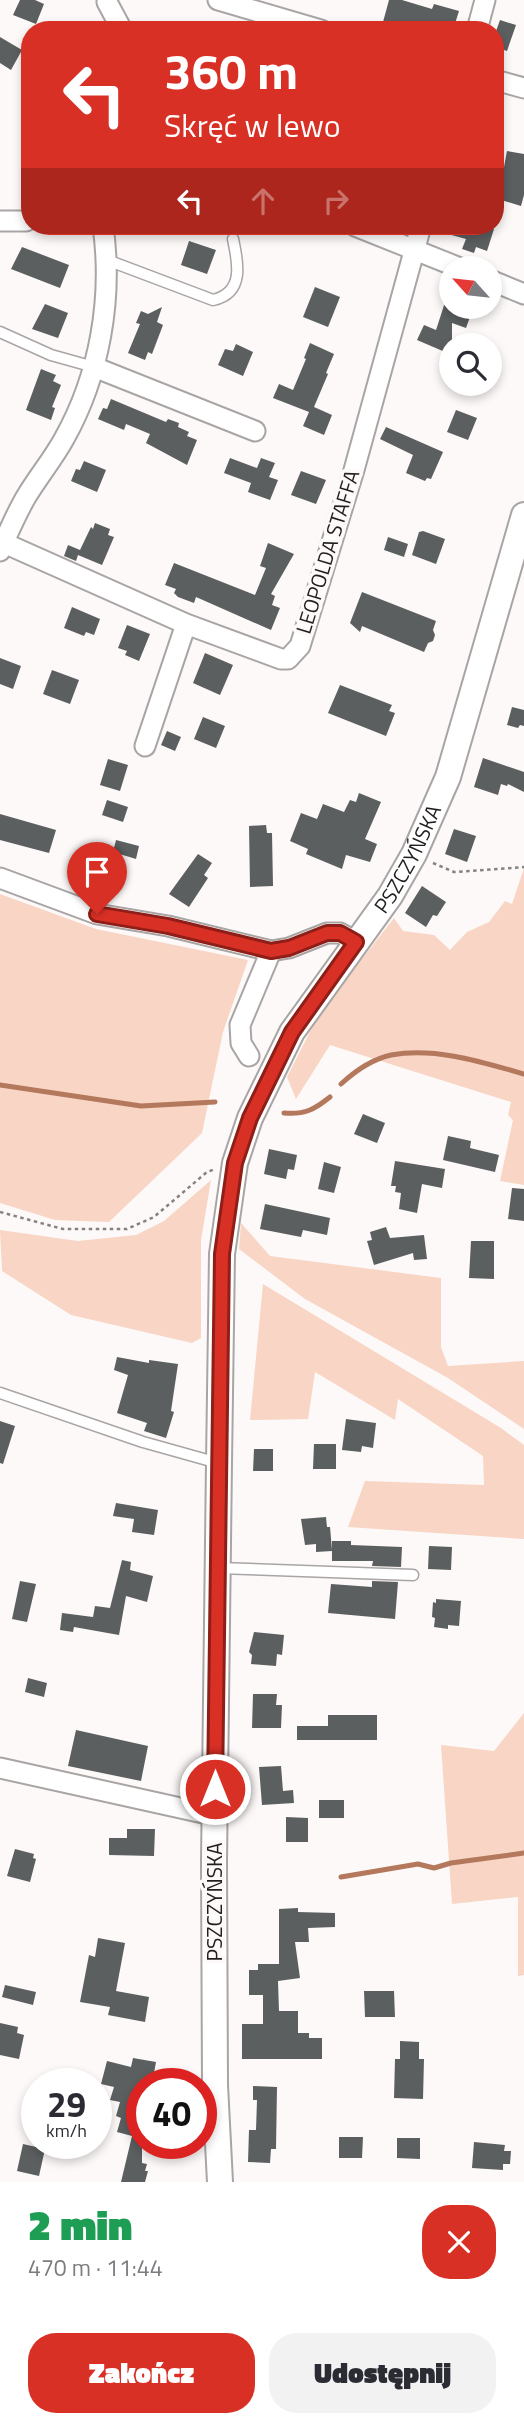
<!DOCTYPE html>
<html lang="pl">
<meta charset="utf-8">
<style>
:root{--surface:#fff;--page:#f2f2f3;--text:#2b2b33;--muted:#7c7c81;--accent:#d93025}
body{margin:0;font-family:"Titillium Web",sans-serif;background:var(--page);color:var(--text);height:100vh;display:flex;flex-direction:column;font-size:26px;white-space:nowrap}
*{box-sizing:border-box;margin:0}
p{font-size:23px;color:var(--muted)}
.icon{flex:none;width:38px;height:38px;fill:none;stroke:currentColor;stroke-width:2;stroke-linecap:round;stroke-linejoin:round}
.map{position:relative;height:2182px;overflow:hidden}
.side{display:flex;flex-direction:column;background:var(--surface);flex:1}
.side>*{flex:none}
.hud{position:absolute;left:21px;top:21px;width:483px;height:214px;border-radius:28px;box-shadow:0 4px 10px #0003;background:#d93025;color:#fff;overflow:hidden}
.needle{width:46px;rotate:297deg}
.controls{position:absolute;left:439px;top:256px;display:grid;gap:14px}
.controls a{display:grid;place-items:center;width:63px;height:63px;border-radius:50%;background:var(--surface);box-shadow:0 4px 10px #0003;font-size:35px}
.speed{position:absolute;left:21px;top:2068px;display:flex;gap:14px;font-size:35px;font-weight:700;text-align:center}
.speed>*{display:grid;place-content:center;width:91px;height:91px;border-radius:50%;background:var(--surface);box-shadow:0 4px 10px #0003;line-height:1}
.speed small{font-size:18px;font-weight:400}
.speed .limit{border:10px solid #d22;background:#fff;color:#111}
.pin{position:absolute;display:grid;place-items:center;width:60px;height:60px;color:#fff;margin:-72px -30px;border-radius:50% 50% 50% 0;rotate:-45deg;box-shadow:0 0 7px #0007}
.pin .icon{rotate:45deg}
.me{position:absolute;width:77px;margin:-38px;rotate:0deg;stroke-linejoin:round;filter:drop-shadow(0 0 5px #0008)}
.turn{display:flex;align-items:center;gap:24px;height:147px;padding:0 28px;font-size:32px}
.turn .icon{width:91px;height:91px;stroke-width:2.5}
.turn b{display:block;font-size:49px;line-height:60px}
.lanes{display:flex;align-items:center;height:66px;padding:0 28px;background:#0003;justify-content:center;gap:35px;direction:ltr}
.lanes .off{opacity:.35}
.round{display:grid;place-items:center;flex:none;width:74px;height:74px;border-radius:28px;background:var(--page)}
.head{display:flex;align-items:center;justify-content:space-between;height:119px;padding:0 28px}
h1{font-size:42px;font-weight:800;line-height:52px;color:#1e9e55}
.action{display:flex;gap:14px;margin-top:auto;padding:14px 28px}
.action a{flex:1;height:80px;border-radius:28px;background:var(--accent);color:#fff;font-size:28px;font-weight:800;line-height:80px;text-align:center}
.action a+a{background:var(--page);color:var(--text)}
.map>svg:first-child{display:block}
.green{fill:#f8d5c4}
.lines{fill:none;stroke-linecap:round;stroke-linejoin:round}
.stream{stroke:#b4785c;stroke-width:5}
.building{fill:#5b5f5f}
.service-casing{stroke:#a8a5a4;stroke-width:13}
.minor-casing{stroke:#a8a5a4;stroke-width:23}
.tertiary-casing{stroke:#a8a5a4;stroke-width:28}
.path{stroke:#858282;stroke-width:2.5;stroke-dasharray:3.5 3.5;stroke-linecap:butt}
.service{stroke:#fff;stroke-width:10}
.minor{stroke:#fff;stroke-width:19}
.tertiary{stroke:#fff;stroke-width:24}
.route-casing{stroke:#8d1f18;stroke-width:18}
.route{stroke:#d93025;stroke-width:12}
.labels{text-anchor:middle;stroke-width:7;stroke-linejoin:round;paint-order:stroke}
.street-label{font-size:21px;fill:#201e1e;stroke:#fdf9f8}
</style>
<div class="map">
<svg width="524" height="2182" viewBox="0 0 524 2182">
<rect width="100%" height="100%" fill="#fdf9f8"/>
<path class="green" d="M524,868V1185L500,1181L513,1120L508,1115L511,1102L330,1045L296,1099L287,1077L319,1014L394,918L403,931L434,935L450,950L467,932L489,922L505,901L512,904Z
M0,894L96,929L248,960L223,1032L202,1133L109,1222L55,1220L0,1203Z
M211,1180L201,1240V1338L192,1343L71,1315L2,1271L0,1230L78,1241L136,1235L164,1221Z
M241,1223L270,1256L441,1278V1347L448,1366L524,1361V1429L448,1378L305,1299L239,1249Z
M263,1284L501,1428L524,1445V1539L348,1527L365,1481L484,1485L483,1456L398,1399L395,1420L315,1372L308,1419L250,1420Z
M524,1713V1975L518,1976V1897L452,1904L441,1745L494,1751Z"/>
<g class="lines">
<path class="stream" d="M341,1084C354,1072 373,1059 391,1055C435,1047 482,1062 524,1074
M0,1085L141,1106L215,1102
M284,1113C305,1115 315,1109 330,1097
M341,1877L418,1864L434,1868L451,1863L524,1853"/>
</g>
<path class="building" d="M20,0H35L44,4L36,24L13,15Z
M389,0H402L432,9L434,4L459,11L453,30H428L409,24L408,29L383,22Z
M500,20L516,25L507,51L495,47V34Z
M0,37L22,50L11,70L0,63Z
M507,151L524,154V195L521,206L498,199Z
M433,226H483L494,229L487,251L476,247L474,253L462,249L466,239L433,230Z
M189,241L216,250L207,274L181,265Z
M22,247L69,265L60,288L11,269Z
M315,287L340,297L328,327L303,317Z
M449,290H452V306H474L466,328L452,323V355L417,340L424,325L436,330Z
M45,304L68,313L58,338L32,329Z
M162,307L157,322L163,325L152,354L148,352L145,360L128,353L140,324L136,323L141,311L148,314Z
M310,343L334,354L326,373L328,374L314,407L332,415L324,435L303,426L309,412L273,398L279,384L293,390L306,359L304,358Z
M236,344L253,352L243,376L218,365L225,349L233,351Z
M41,369L56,375L53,381L61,385L52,407L55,408L51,420L26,410Z
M111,399L166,422L168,419L179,423L178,427L189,432L187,436L197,440L187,465L146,443L150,434L126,424L124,430L98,419L103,408L107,409Z
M456,410L477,418L468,440L447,432Z
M386,427L443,452L431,479L427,478L425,481L406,473L413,455L380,439Z
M230,458L257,468L261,458L275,463L269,477L278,480L270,500L248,492L251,483L224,473Z
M84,461L106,470L97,492L71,481L76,469L80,470Z
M301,471L326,480L316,504L291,495Z
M95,523L110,529L108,535L114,537L102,565L78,555L76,561L64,556L68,545L80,550L91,527L93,529Z
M423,531L445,539L436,564L412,555L419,532Z
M388,537L408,544L404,557L384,550Z
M268,543L294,554L271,594L275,596L272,605L280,608L271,630L196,597L194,603L178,597L174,593L176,589L165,585L174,563L255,595L266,568L260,566Z
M362,592L436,621L433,630L435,635L433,641L428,643L424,652L362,626L360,632L350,623Z
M72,607L100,619L94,635L86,632L84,636L64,628Z
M127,625L150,634L139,661L125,655L127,651L118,648Z
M205,653L233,665L220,695L193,683Z
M0,658L21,666L13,689L0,684Z
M52,670L79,680L70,704L43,694Z
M340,685L392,705L389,711L395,713L386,736L328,713Z
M512,707L524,710V726L520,725L518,728L507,725Z
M203,717L225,726L216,748L194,739Z
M167,731L181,737L175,751L161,745Z
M483,758L524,772V792L508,784L507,786L501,784L498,795L474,787Z
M108,759L128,765L120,791L100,785Z
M359,793L381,802L365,839L377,844L370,862L346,855L342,869L306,854L308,849L290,841L301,813L317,819L323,804L344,812L350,800L356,802Z
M107,800L128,807L123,822L102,815Z
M0,814L56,830L49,853L0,840Z
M266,825L267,833H272L273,886L250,887L249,826Z
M454,829L476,836L467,862L445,854Z
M116,840L139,846L136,859L113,852Z
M198,854L212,863L204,875L208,878L189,907L169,894Z
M422,886L446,902L437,916L433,915L426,927L405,913Z
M363,1114L385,1123L377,1143L354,1134Z
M448,1136L471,1141L470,1148L499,1155L495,1172L443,1160Z
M269,1149L297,1155L294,1170L288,1169L286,1179L264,1174Z
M395,1161L445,1169L442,1188L422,1184L417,1213L399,1209L401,1193L395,1192L396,1186H391Z
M324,1162L341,1167L334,1193L318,1189Z
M512,1188L524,1189V1221L508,1219Z
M265,1204L330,1218L327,1235L303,1230L301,1237L260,1229Z
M386,1227L390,1238L424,1235L427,1259L414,1260L413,1253L374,1265L367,1241L372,1240L370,1232Z
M471,1241H494V1279L469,1278Z
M117,1357L149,1363V1360L178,1364L171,1411L174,1412L166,1438L144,1431L147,1423L117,1413L128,1375L114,1370Z
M346,1419L376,1423L373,1448L362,1446L361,1452L342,1450Z
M0,1421L15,1426L3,1464L0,1463Z
M314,1444H336V1469H313Z
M254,1449H273V1471H253Z
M116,1503L158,1510L154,1535L132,1532L134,1519L113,1516Z
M326,1517L327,1527H330L332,1550V1541H351V1545L402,1547L401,1567L372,1566L373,1561H332V1551L316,1552V1544L305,1545L301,1519Z
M429,1546L452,1547L451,1570L428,1569Z
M122,1560L131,1562L130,1570L153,1576L147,1602L126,1596L119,1635L74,1627L73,1632L60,1630L62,1613L93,1617L95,1606L110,1608Z
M20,1581L36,1584L27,1622L12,1619Z
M372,1581L398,1582L395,1619L328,1613L331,1584L372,1587Z
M436,1599L461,1601L459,1626L448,1625V1629L434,1627L435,1618L432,1617L433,1602L436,1603Z
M254,1632L284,1635L282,1655L277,1654L276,1666L251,1664L252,1655L249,1652Z
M28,1678L47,1683L44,1697L25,1692Z
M253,1694H277L276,1705H282L281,1728H252Z
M328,1715H377V1740H297V1726H328Z
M76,1730L148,1746L141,1781L68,1766Z
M281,1766L283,1791L293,1790L294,1803L262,1805L259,1767Z
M319,1800H344V1818H319Z
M286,1817L308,1818V1842H286Z
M127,1829H155L154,1856L109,1855V1838H127Z
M15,1849L34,1854L33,1858L36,1859L30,1882L7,1876Z
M298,1908V1912L335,1913V1927L308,1928L309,1942H295L300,1978L278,1981L279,2011H298V2033H309V2038H322V2059H242V2024H263V1995H249V1970H258V1964H279V1909Z
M98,1938L125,1943L116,1991L149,1997L145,2022L108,2015L110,2007L80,2002L89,1955L95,1957Z
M5,1985L36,1992L33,2005L2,1997Z
M364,1991H394L395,2017H365Z
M0,2023L18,2027L17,2033L24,2035L19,2059L0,2055Z
M400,2041L419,2042V2059H424L423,2099L394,2098L395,2059H400Z
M133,2058L156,2062L152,2084H142V2163L147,2164L145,2171H148L145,2182H121L132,2136L117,2132L121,2118L116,2116L120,2102L110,2100L114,2087L101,2084L107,2061L131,2067Z
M253,2086L277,2087L276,2149H271L270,2163L248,2162L249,2130H256L257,2100H253Z
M339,2137H363L362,2158H339Z
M397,2138H420V2159L397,2158Z
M474,2142L505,2145L504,2151H511L510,2164H503V2170L472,2168Z
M23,2144L45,2149L39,2176L17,2171Z"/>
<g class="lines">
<g class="service-casing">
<path id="service" d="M107,260L213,300C245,293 238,262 233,239
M0,332L51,355L94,367
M0,1393L143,1442L218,1463
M218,1568L413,1575"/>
</g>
<g class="minor-casing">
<path id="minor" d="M218,0L321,30
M107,2L122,30
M477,30L485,0
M495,80L524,88
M0,221H26L30,219
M355,226L460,268
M490,280L524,294
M94,367L255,431
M4,543L186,624L281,659H288L300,646L354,470L421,226
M0,551C8,533 16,514 26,497C38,477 53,459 64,439C100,375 113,298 103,226
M145,746L186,624
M0,878L97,914L168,926L271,951L289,948L327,933H340L356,942
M249,1056L241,1043L240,1025L271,951
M0,1768L203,1813H215"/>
</g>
<g class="tertiary-casing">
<g id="tertiary">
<path id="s1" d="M220,2182L215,2085L214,1862L219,1463L222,1254L235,1163L250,1118L292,1032L390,896L414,854L448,777L524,515"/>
</g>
</g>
<path class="path" d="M433,863L454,872L524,867
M0,1212L63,1229H127L154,1217L207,1172L215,1169"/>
<use href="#service" class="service"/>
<use href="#minor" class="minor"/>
<use href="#tertiary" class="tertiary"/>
</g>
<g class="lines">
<g class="route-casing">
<path id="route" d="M97,914L168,926L271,951L289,948L327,933H340L356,942L292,1032L250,1118L235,1163L222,1254L215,1789"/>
</g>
<use href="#route" class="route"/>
</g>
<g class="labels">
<g class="street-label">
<text transform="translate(328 552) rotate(-73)" y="7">LEOPOLDA STAFFA</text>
<text dy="7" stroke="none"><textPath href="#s1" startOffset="1372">PSZCZYŃSKA</textPath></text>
<text transform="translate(215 1902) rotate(-90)" y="7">PSZCZYŃSKA</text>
</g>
</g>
</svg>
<div class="controls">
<a><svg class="needle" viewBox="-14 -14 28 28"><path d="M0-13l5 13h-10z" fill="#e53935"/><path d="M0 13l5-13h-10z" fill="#7c7c81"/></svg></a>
<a><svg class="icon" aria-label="search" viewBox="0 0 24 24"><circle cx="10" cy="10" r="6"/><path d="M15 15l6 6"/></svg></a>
</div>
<div class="speed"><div>29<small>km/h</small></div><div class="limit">40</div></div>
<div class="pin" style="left:97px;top:914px;background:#d93025"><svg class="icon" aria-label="arrive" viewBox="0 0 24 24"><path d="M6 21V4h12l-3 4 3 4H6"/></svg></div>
<svg class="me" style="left:215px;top:1789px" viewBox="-20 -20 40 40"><circle r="17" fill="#d93025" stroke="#fff" stroke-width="3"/><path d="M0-11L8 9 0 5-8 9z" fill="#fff"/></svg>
<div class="hud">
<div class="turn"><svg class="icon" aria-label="left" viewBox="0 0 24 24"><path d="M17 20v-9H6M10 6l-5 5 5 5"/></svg><div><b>360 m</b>Skręć w lewo</div></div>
<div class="lanes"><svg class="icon" aria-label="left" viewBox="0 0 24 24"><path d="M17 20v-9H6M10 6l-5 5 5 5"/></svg><svg class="icon off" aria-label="ahead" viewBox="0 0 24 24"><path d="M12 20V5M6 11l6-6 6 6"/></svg><svg class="icon off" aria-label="right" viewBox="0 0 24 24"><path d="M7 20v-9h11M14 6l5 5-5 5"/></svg></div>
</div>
</div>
<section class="side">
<div class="head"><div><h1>2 min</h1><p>470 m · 11:44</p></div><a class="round" style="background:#d93025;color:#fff"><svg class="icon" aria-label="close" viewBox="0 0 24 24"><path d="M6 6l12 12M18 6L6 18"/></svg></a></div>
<div class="action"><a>Zakończ</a><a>Udostępnij</a></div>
</section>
